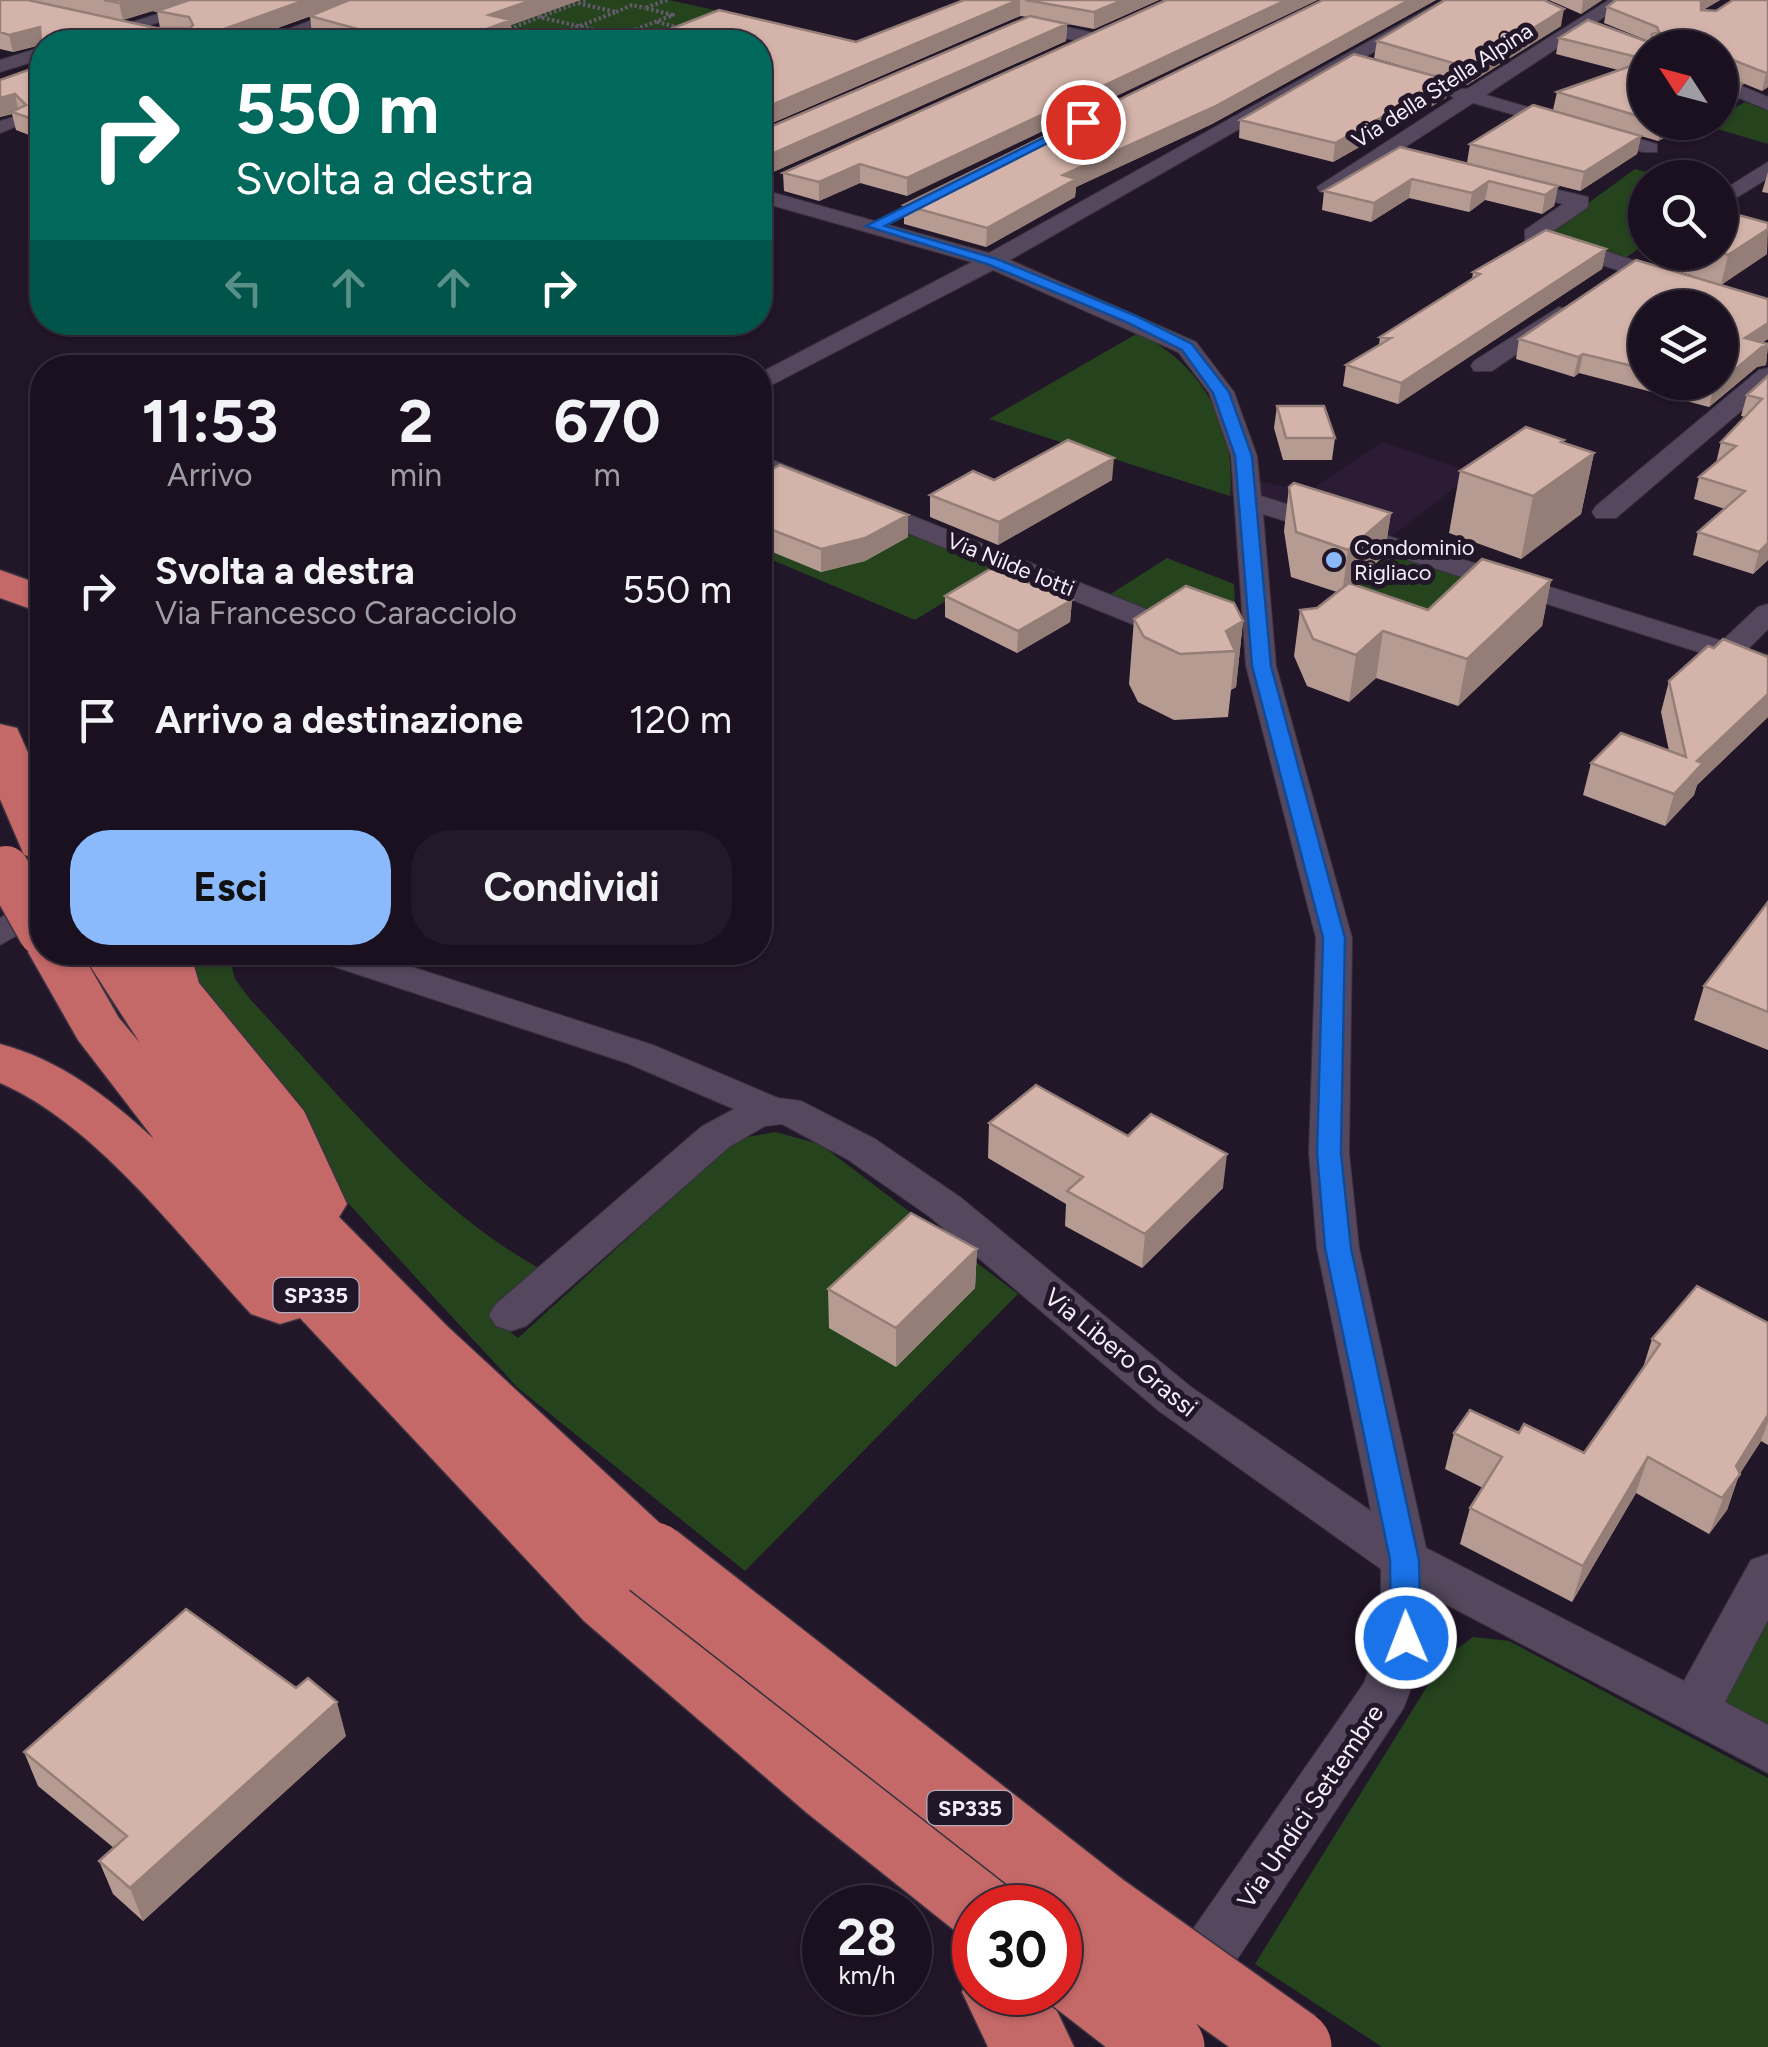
<!DOCTYPE html>
<html lang="it">
<style>
:root{--surface:#1a101f;--page:#231928;--text:#f1f3f6;--muted:#9f9da4;--line:#38303d;--accent:#8bbafc}
body{margin:0;font-family:Figtree,sans-serif;background:var(--page);color:var(--text);height:100vh;display:flex;flex-direction:column;font-size:38px;white-space:nowrap}
*{box-sizing:border-box;margin:0}
p{font-size:32px;color:var(--muted)}
.icon{flex:none;width:55px;height:55px;fill:none;stroke:currentColor;stroke-width:2;stroke-linecap:round;stroke-linejoin:round}
.map{position:relative;flex:1;overflow:hidden}
.side{position:absolute;left:30px;top:355px;width:742px;height:610px;display:flex;flex-direction:column;background:var(--surface);border-radius:40px;box-shadow:0 2px 8px #0004,0 0 0 2px var(--line)}
.side>*{flex:none}
.top-card{position:absolute;left:30px;top:30px;width:742px;height:305px;border-radius:40px;box-shadow:0 2px 8px #0004,0 0 0 2px var(--line);background:#00695c;color:#fff;overflow:hidden}
.needle{width:65px;rotate:306deg}
.fabs{position:absolute;left:1628px;top:30px;display:grid;gap:20px}
.fabs a{display:grid;place-items:center;width:110px;height:110px;border-radius:50%;background:var(--surface);box-shadow:0 2px 8px #0004,0 0 0 2px var(--line);font-size:50px}
.speed{position:absolute;left:802px;top:1885px;display:flex;gap:20px;font-size:50px;font-weight:700;text-align:center}
.speed>*{display:grid;place-content:center;width:130px;height:130px;border-radius:50%;background:var(--surface);box-shadow:0 2px 8px #0004,0 0 0 2px var(--line);line-height:1}
.speed small{font-size:25px;font-weight:400}
.speed .limit{border:15px solid #d22;background:#fff;color:#111}
.pin{position:absolute;display:grid;place-items:center;width:85px;height:85px;color:#fff;margin:-42px;border:5px solid #fff;border-radius:50%;box-shadow:0 2px 10px #0007}
.me{position:absolute;width:110px;margin:-55px;rotate:359deg;stroke-linejoin:round;filter:drop-shadow(0 0 8px #0008)}
.turn{display:flex;align-items:center;gap:35px;height:210px;padding:0 40px;font-size:45px}
.turn .icon{width:130px;height:130px;stroke-width:2.5}
.turn b{display:block;font-size:70px;line-height:85px}
.lanes{display:flex;align-items:center;height:95px;padding:0 40px;background:#0003;justify-content:center;gap:50px;direction:ltr}
.lanes .off{opacity:.35}
.eta{display:flex;justify-content:space-evenly;align-items:center;height:170px;text-align:center}
.eta b{font-size:60px;font-weight:700;line-height:70px}
.primary-button{display:flex;gap:20px;margin-top:auto;padding:20px 40px}
.primary-button a{flex:1;height:115px;border-radius:40px;background:var(--accent);color:#111;font-size:40px;font-weight:700;line-height:115px;text-align:center}
.primary-button a+a{background:var(--page);color:var(--text)}
ul{padding:0;list-style:none}
li{display:flex;align-items:center;gap:30px;height:130px;padding:0 40px}
li div{flex:1}
li b{display:block;font-size:38px}
li em{font-style:normal}
.map>svg:first-child{display:block}
.built{fill:#2b1b34}
.green{fill:#25441e}
.lines{fill:none;stroke-linecap:round;stroke-linejoin:round}
.minor-casing{stroke:#3a3240;stroke-width:2}
.highway-casing{stroke:#3a3240;stroke-width:3}
.path{stroke:#645a6b;stroke-width:4;stroke-dasharray:2.5 2.5;stroke-linecap:butt}
.minor{fill:#55485e;fill-rule:evenodd}
.highway{fill:#c46868;fill-rule:evenodd}
.highway-bridge-far1-casing{stroke:#3a3240;stroke-width:49;stroke-linecap:butt}
.highway-bridge-casing{stroke:#3a3240;stroke-width:78;stroke-linecap:butt}
.highway-bridge-far1{stroke:#c46868;stroke-width:46}
.highway-bridge{stroke:#c46868;stroke-width:75}
.wall{fill:#b69b92;fill-rule:evenodd}
.shaded-wall{fill:#947e77}
.building{fill:#d4b4aa;stroke:#947e77;stroke-width:2.5}
.route{fill:#1a73e8;stroke:#114b97;stroke-width:2.5}
.poi-dot{fill:#8bbafc;stroke:#221629;stroke-width:4}
.labels{text-anchor:middle;stroke-width:10;stroke-linejoin:round;paint-order:stroke}
.far-street-label{font-size:22px;fill:#f6eefb;stroke:#221629}
.far-poi-label{font-size:22px;fill:#f6eefb;stroke:#221629;text-anchor:start}
.shield{fill:#221629;stroke:#b6adbc;stroke-width:2.5}
.shield-label{font-size:22px;font-weight:bold;fill:#f6eefb}
.street-label{font-size:25px;fill:#f6eefb;stroke:#221629}
</style>
<div class="map">
<svg width="1768" height="2047" viewBox="0 0 1768 2047">
<rect width="100%" height="100%" fill="#221629"/>
<path class="built" d="M1382,442L1474,473L1387,540L1285,504L1230,496L1232,476L1309,491Z"/>
<path class="green" d="M395,0H669L827,35L760,42H278Z
M1745,102L1768,111V144L1704,125L1720,122V116Z
M1635,169L1666,177L1645,178V244L1624,259L1547,233Z
M1138,333C1201,364 1237,425 1230,496L989,419Z
M844,506L998,569L915,620L760,555Z
M1393,553L1490,583L1429,640L1332,607Z
M1167,558L1234,584L1237,650L1106,597Z
M180,953H228L235,979L249,998C338,1093 431,1211 546,1272L494,1319L518,1338L737,1139L775,1132L820,1144L1018,1294L745,1571L518,1388L429,1292L341,1195L200,998Z
M1768,1619V1734L1719,1709Z
M1473,1637L1509,1641L1768,1778V2047H1382L1255,1964L1444,1659Z"/>
<g class="lines">
<g class="minor-casing">
<path id="minor" d="M202,0H230L96,42H69Z
M364,0H390L280,42H255Z
M1443,0H1465L1010,260L1196,342L1234,392L1257,456L1261,496L1722,641L1758,607L1768,604V629L1748,649L1768,655V674L1263,514L1276,666L1352,938L1349,1153L1359,1248L1426,1548L1684,1681L1751,1560L1768,1554V1620L1725,1702L1768,1725V1773L1430,1596L1431,1638L1403,1709L1206,2006L1186,2014L1166,2006L1158,1987L1166,1968L1364,1683L1381,1638V1569L1159,1411L930,1217L847,1159L782,1124L765,1126L729,1147L526,1326L511,1331L496,1326L489,1315L496,1304L701,1127L734,1109L627,1063L314,960L309,952H366L653,1045L778,1098L801,1101L875,1139L960,1197L1191,1387L1371,1511L1317,1248L1309,1153L1316,938L1246,666L1231,456L1209,393L1178,352L993,270L760,391V373L972,262L760,202V189L989,253Z
M1609,0H1630L1486,95L1657,144V152H1643L1473,103L1336,192H1320L1317,187L1454,98L1445,92L1448,88L1467,89Z
M1027,18L1103,35L1105,39L1096,45L1010,26Z
M42,47V59L0,72V60Z
M1720,77L1768,97V110L1720,90Z
M17,116L27,122L0,133V121Z
M1768,162V178L1720,208V192Z
M1509,178L1588,197V207L1550,233L1768,304V319L1525,240V230L1563,204L1501,189L1498,184Z
M1559,307L1567,309V319L1492,371H1474L1471,366L1474,361Z
M1768,368V388L1616,518H1596L1592,512L1596,506L1759,370Z
M760,455L1196,629L1200,635L1185,644L1174,641L760,473Z
M42,894V921L0,945V918Z"/>
</g>
<g class="highway-casing">
<path id="highway" d="M0,570L42,585V613L0,598Z
M0,724L17,728L42,784V859L24,855L0,799Z
M42,939V952H81L119,1018L140,1043L81,952H134L138,959L137,952H190L199,983L304,1111L347,1204L339,1217L447,1326L678,1540L688,1560L678,1580L653,1589L641,1585L861,1765L1015,1882L1027,1908H975V1941L959,1934L807,1813L584,1621L300,1318L280,1324L251,1314C181,1239 96,1124 0,1083V1044C61,1060 108,1097 154,1139L78,1040L28,952Z
M975,1963V1992H1048L1074,2047H988L962,1992Z"/>
</g>
<path class="path" d="M616,12L632,5L645,8
M540,17L577,3
M657,22L684,29
M505,31L539,17L648,42
M506,34L538,42
M538,42L616,12L577,3L586,0
M603,42L673,15L645,8L667,0"/>
<use href="#minor" class="minor"/>
<use href="#highway" class="highway"/>
<g class="highway-bridge-far1-casing">
<path id="highway-bridge-far1" d="M6,869L42,933"/>
</g>
<g class="highway-bridge-casing">
<path id="highway-bridge" d="M653,1560L1101,1910L1294,2047
M1060,1964L1167,2047"/>
</g>
<use href="#highway-bridge-far1" class="highway-bridge-far1"/>
<use href="#highway-bridge" class="highway-bridge"/>
</g>
<path class="wall" d="M0,0H580L511,25L512,38L500,42H344L312,34L310,16L314,15L239,42H42V49L41,45L13,52L0,49ZM188,0L157,11L160,28L123,20Z
M964,0H1159L1094,29L1062,23L1067,24L1066,41L760,178V42H669L668,30L856,42ZM1020,16L1028,17L768,128H761Z
M1166,0L907,196L860,183L819,201L784,191L783,173Z
M1323,0H1436L1212,124L1076,187L1075,197L986,247L904,224V205Z
M1549,0H1602L1581,14Z
M1616,0H1720L1703,10L1716,11L1768,0V87L1762,91L1723,75L1738,101L1645,48V122H1695L1658,141L1553,110L1557,92L1618,70L1556,54L1559,38L1651,42L1604,23L1607,7Z
M1561,26L1467,85L1374,58L1377,41Z
M42,65V140L16,130L12,114L0,117V80Z
M1449,80L1446,98L1333,162L1239,138L1240,120Z
M1641,136L1637,154L1580,191L1467,163L1470,144Z
M1400,147L1558,186L1554,206L1542,214L1485,200L1469,212L1409,198L1371,222L1322,210L1324,191Z
M1768,172V193L1762,192Z
M1606,249L1602,269L1398,404L1343,386L1346,365L1379,345L1380,337L1472,279L1473,272Z
M1660,252H1720L1767,254L1721,285L1657,264Z
M1636,260L1768,299V339L1763,342L1768,344L1766,365L1757,367L1709,407L1579,373L1574,377L1516,359L1519,339ZM1645,308H1720V382H1645Z
M1768,376V560L1753,574L1693,555L1698,532L1725,509L1694,499L1699,477L1716,463L1721,442L1745,417L1741,416L1747,395Z
M1277,406L1335,438L1332,460H1283L1274,428Z
M1563,443L1594,453L1581,514L1521,559L1449,533L1460,471Z
M760,476L908,537L865,561L821,572L760,547Z
M994,480H1112L998,545L930,517V495Z
M1289,487L1391,513L1384,556L1353,584L1428,610L1551,580L1542,626L1458,706L1376,678L1349,702L1307,686L1294,656L1300,610L1317,608L1337,592L1291,577L1284,531Z
M945,596L1072,600L1070,622L1017,653L945,617Z
M1134,619L1243,621L1236,687L1231,690L1228,717L1174,720L1138,702L1129,684Z
M1714,648L1768,657V717L1697,785L1694,795L1665,826L1583,795L1591,763L1669,751L1661,712L1669,681Z
M1768,902V1050L1694,1020L1704,986Z
M989,1123L1223,1188L1142,1268L1065,1226L1066,1204L988,1158Z
M977,1249L975,1288L896,1367L829,1328L828,1289Z
M1768,1323V1445L1761,1441L1739,1475L1727,1510L1709,1534L1636,1493L1572,1602L1460,1544L1470,1508L1483,1488L1445,1469L1454,1433H1519L1584,1453L1643,1368L1652,1339Z
M296,1688L346,1736L143,1921L113,1894L99,1861L114,1848L38,1786L24,1752Z"/>
<path class="shaded-wall" d="M130,0H189L123,20L119,3Z
M305,0H353L239,42H188Z
M532,0H580L511,25L512,38L500,42H452L489,15Z
M1018,0H1020V16L760,128V110Z
M1123,0H1159L1094,29V12Z
M1286,0H1318L907,196V178Z
M1409,0H1436L1212,124L1076,187L1075,197L986,247L987,228L1063,175Z
M1583,0H1602L1581,14Z
M1701,0H1720L1698,13Z
M1564,9L1561,26L1467,85L1470,68Z
M1067,24L1066,41L760,178V159Z
M40,27L42,44L13,52L9,35Z
M1768,72V87L1762,91L1766,73Z
M1449,80L1446,98L1333,162L1335,143Z
M1742,84L1738,101L1720,110V95Z
M15,94L19,113L12,112V114L0,117V98Z
M42,120V140L38,121Z
M1662,122H1695L1658,141Z
M1641,136L1637,154L1580,191L1584,172Z
M860,164V183L819,201V182Z
M1412,179L1409,198L1371,222L1374,203Z
M1489,181L1485,200L1469,212L1472,193Z
M1558,186L1554,206L1542,214L1545,195Z
M1768,229L1767,254L1721,285L1728,255Z
M1606,249L1602,269L1398,404L1401,383Z
M1768,323V339L1740,357L1745,338Z
M1768,346L1766,365L1757,367L1709,407L1714,386L1762,347Z
M1583,354L1579,373L1574,377L1578,357Z
M1564,440L1556,480L1594,453L1581,514L1521,559L1533,496L1561,442Z
M1114,458L1112,480L998,545L999,522Z
M1391,513L1384,556L1342,594L1348,550Z
M908,515V537L865,561L821,572V549Z
M1768,543V560L1753,574L1759,552Z
M1551,580L1542,626L1458,706L1467,659Z
M1072,600L1070,622L1017,653L1018,631Z
M1243,621L1236,687L1231,690L1235,651L1226,631Z
M1383,631L1376,678L1349,702L1356,655Z
M1768,694V717L1697,785L1694,795L1665,826L1674,794L1697,761Z
M1227,1154L1223,1188L1142,1268L1145,1234Z
M977,1249L975,1288L896,1367V1328Z
M1768,1415V1422L1761,1441L1739,1475L1727,1510L1709,1534L1736,1466Z
M1648,1457L1636,1493L1572,1602L1583,1566Z
M337,1702L346,1736L143,1921L130,1888Z"/>
<path class="building" d="M0,0H28L156,28H190L193,25L189,17L157,11L189,0H305L188,42L42,44L41,43L40,27L9,35L0,32Z
M104,0H130L119,3Z
M349,0H532L489,15L511,20L452,42H405L310,16Z
M964,0H1018L760,110V52H762H760V42H722L668,30L719,10L856,42Z
M1025,0H1123L1094,12Z
M1166,0H1286L907,178L860,164L819,182L783,173Z
M1323,0H1409L1214,107L1063,175L1076,179L987,228L904,205Z
M1445,0H1544L1564,9L1470,68L1377,41Z
M1616,0H1701V10L1716,11L1733,0H1768V72L1766,73L1723,56L1722,76L1742,84L1720,95V48H1645V59L1559,38L1588,20L1651,43L1652,34L1659,32L1657,27L1607,7Z
M1030,16L1067,24L760,159V127L768,128Z
M1354,54L1449,80L1335,143L1240,120Z
M1645,61V118L1557,92Z
M42,65V120L38,121L12,112L26,105L15,94L0,98V80Z
M1533,105L1641,136L1584,172L1470,144Z
M1400,147L1558,186L1545,195L1489,181L1472,193L1412,179L1374,203L1324,191Z
M1720,210L1768,223V229L1728,255L1720,252Z
M1546,230L1606,249L1401,383L1346,365L1391,338L1380,337L1480,274L1473,272Z
M1636,260L1768,299V323L1745,338L1768,344V346L1762,347L1720,382V308H1645V369L1583,354L1578,357L1519,339Z
M1768,376V543L1759,552L1698,532L1745,491L1699,477L1736,446L1721,442L1762,399L1747,395Z
M1699,382H1719L1714,386Z
M1277,406H1324L1335,438H1286Z
M1526,427L1564,440L1561,442L1594,453L1533,496L1460,471Z
M1068,440L1114,458L999,522L930,495L973,471L994,480Z
M780,465L908,515L865,538L821,549L760,525V476Z
M1294,483L1391,513L1348,550L1296,532L1289,487Z
M1482,559L1551,580L1467,659L1383,631L1356,655L1313,639L1300,610L1317,608L1349,583L1428,610Z
M992,568L1072,600L1018,631L945,596Z
M1186,586L1234,603L1243,621L1226,631L1235,651L1180,654L1144,637L1134,619Z
M1723,639L1768,657V694L1697,761L1703,763L1674,794L1591,763L1621,733L1686,757L1669,681L1708,646L1714,648Z
M1768,902V1012L1704,986Z
M1036,1085L1128,1136L1151,1114L1227,1154L1145,1234L1067,1191L1083,1177L989,1123Z
M911,1213L977,1249L896,1328L828,1289Z
M1697,1286L1768,1323V1415L1736,1466L1740,1474L1722,1498L1648,1457L1583,1566L1470,1508L1502,1457L1454,1433L1470,1410L1519,1433L1524,1424L1584,1453L1660,1344L1652,1339Z
M186,1609L296,1688L308,1678L337,1702L130,1888L99,1861L127,1836L24,1752Z"/>
<path class="route" d="M1079,120L1089,122L885,226L997,259L1134,315L1192,344L1229,392L1252,456L1271,666L1345,938L1341,1153L1351,1248L1419,1560L1421,1638L1417,1646L1406,1650L1395,1646L1391,1638L1390,1560L1325,1248L1317,1153L1323,938L1252,666L1235,456L1213,393L1182,350L1124,321L987,264L866,226Z"/>
<circle class="poi-dot" cx="1334" cy="560" r="10"/>
<g class="labels">
<g class="far-street-label">
<text transform="translate(1442 85) rotate(-33)" y="8">Via della Stella Alpina</text>
<text transform="translate(1011 564) rotate(22)" y="8">Via Nilde Iotti</text>
</g>
<g class="far-poi-label">
<text x="1354" y="555">Condominio<tspan x="1354" dy="25">Rigliaco</tspan></text>
</g>
<g class="shield">
<rect x="273.5" y="1278" width="85" height="34" rx="8"/>
<rect x="927.5" y="1791" width="85" height="34" rx="8"/>
</g>
<g class="shield-label">
<text x="316" y="1303">SP335</text>
<text x="970" y="1816">SP335</text>
</g>
<g class="street-label">
<text transform="translate(1121 1352) rotate(39)" y="9">Via Libero Grassi</text>
<text transform="translate(1310 1806) rotate(-56)" y="9">Via Undici Settembre</text>
</g>
</g>
</svg>
<div class="fabs">
<a><svg class="needle" viewBox="-14 -14 28 28"><path d="M0-13l5 13h-10z" fill="#e53935"/><path d="M0 13l5-13h-10z" fill="#9f9da4"/></svg></a>
<a><svg class="icon" aria-label="search" viewBox="0 0 24 24"><circle cx="10" cy="10" r="6"/><path d="M15 15l6 6"/></svg></a>
<a><svg class="icon" aria-label="layers" viewBox="0 0 24 24"><path d="M12 4l9 5-9 5-9-5zM3 14l9 5 9-5"/></svg></a>
</div>
<div class="speed"><div>28<small>km/h</small></div><div class="limit">30</div></div>
<div class="pin" style="left:1083px;top:122px;background:#d93025"><svg class="icon" aria-label="arrive" viewBox="0 0 24 24"><path d="M6 21V4h12l-3 4 3 4H6"/></svg></div>
<svg class="me" style="left:1406px;top:1638px" viewBox="-20 -20 40 40"><circle r="17" fill="#1a73e8" stroke="#fff" stroke-width="3"/><path d="M0-11L8 9 0 5-8 9z" fill="#fff"/></svg>
<div class="top-card">
<div class="turn"><svg class="icon" aria-label="right" viewBox="0 0 24 24"><path d="M7 20v-9h11M14 6l5 5-5 5"/></svg><div><b>550 m</b>Svolta a destra</div></div>
<div class="lanes"><svg class="icon off" aria-label="left" viewBox="0 0 24 24"><path d="M17 20v-9H6M10 6l-5 5 5 5"/></svg><svg class="icon off" aria-label="ahead" viewBox="0 0 24 24"><path d="M12 20V5M6 11l6-6 6 6"/></svg><svg class="icon off" aria-label="ahead" viewBox="0 0 24 24"><path d="M12 20V5M6 11l6-6 6 6"/></svg><svg class="icon" aria-label="right" viewBox="0 0 24 24"><path d="M7 20v-9h11M14 6l5 5-5 5"/></svg></div>
</div>
<section class="side">
<div class="eta">
<div><b>11:53</b><p>Arrivo</p></div>
<div><b>2</b><p>min</p></div>
<div><b>670</b><p>m</p></div>
</div>
<ul>
<li><svg class="icon" aria-label="right" viewBox="0 0 24 24"><path d="M7 20v-9h11M14 6l5 5-5 5"/></svg><div><b>Svolta a destra</b><p>Via Francesco Caracciolo</p></div><em>550 m</em></li>
<li><svg class="icon" aria-label="arrive" viewBox="0 0 24 24"><path d="M6 21V4h12l-3 4 3 4H6"/></svg><div><b>Arrivo a destinazione</b></div><em>120 m</em></li>
</ul>
<div class="primary-button"><a>Esci</a><a>Condividi</a></div>
</section>
</div>
